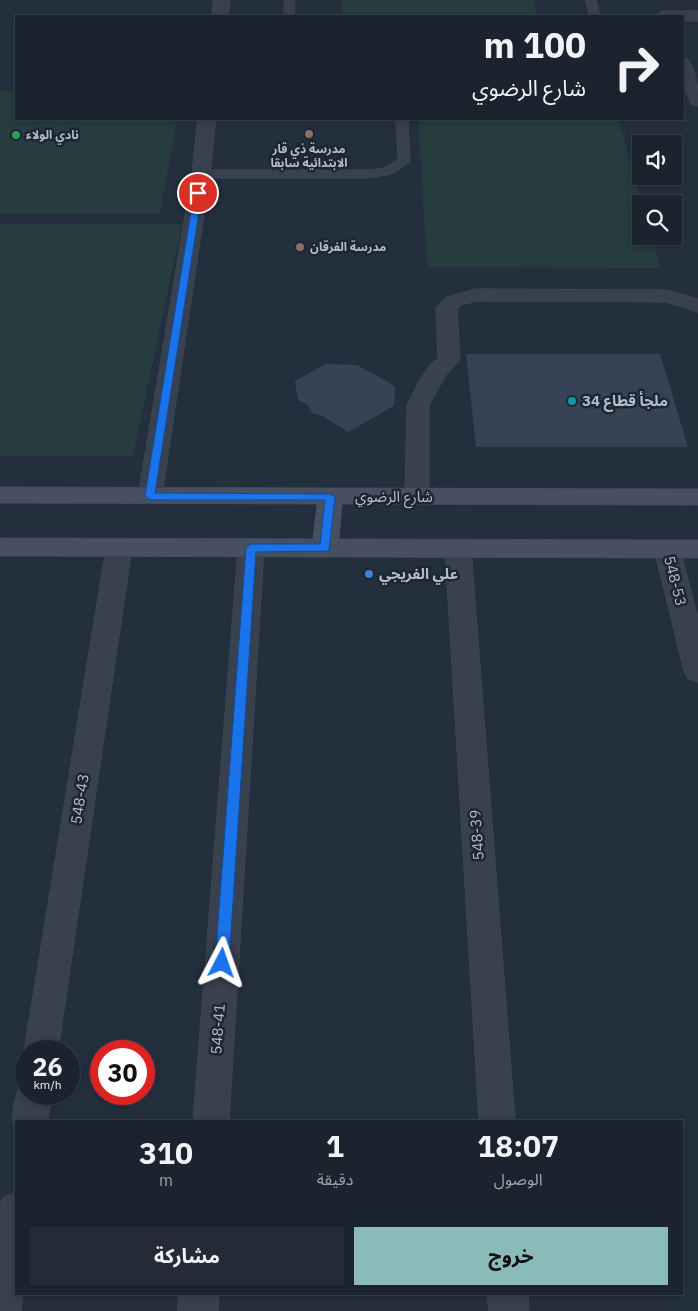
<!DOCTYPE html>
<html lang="ar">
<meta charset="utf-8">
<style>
:root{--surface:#1b232e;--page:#242b36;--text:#f1f3f6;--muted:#a0a4aa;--line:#39404a;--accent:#8bbbb9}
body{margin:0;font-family:"IBM Plex Sans","Noto Sans Arabic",sans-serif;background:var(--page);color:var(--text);direction:rtl;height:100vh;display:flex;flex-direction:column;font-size:19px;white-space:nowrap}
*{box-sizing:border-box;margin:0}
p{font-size:16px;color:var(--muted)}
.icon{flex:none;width:28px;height:28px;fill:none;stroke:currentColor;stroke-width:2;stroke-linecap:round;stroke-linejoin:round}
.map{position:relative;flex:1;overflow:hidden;direction:ltr}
.details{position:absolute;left:15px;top:1120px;width:668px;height:175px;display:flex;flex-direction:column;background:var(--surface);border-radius:0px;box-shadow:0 2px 8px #0003,0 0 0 1px var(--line);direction:rtl}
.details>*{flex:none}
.guide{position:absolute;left:15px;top:15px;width:669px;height:105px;border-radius:0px;box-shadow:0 2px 8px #0003,0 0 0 1px var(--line);direction:rtl;background:#1b232e;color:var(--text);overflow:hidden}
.buttons{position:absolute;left:632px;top:135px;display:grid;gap:10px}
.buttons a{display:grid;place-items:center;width:50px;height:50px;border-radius:0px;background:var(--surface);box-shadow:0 2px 8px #0003,0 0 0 1px var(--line);font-size:25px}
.speed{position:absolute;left:15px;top:1040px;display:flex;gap:10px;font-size:25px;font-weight:700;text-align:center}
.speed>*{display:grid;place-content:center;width:65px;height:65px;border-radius:50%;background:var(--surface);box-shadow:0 2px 8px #0003,0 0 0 1px var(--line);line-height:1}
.speed small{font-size:12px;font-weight:400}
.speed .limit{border:8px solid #d22;background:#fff;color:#111}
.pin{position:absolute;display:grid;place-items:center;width:42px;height:42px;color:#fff;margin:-21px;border:2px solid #fff;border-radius:50%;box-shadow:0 1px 5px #0007}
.me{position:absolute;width:55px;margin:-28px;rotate:4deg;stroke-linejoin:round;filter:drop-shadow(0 0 4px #0008)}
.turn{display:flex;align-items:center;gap:18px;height:105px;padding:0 15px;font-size:22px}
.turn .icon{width:65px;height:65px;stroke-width:2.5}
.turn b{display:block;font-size:35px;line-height:42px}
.eta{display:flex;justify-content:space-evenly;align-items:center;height:85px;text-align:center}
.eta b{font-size:30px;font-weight:700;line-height:35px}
.cta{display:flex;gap:10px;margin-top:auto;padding:10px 15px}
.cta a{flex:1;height:58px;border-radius:0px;background:var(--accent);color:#111;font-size:20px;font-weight:700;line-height:58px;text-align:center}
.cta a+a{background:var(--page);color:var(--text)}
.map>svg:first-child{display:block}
.green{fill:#263c3f}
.building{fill:#364354}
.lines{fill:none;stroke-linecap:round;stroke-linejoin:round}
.lane-casing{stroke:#414a57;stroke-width:1}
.street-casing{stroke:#414a57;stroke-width:1}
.secondary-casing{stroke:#414a57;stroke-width:1}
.lane{fill:#38414e;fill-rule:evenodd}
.street{fill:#38414e;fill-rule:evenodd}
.secondary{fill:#465061;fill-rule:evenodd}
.route{fill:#1a73e8;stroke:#114b97}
.education-dot{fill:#8d6e63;stroke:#1d2633;stroke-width:2}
.leisure-dot{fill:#2e9e5b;stroke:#1d2633;stroke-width:2}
.culture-dot{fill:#0f9aa8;stroke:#1d2633;stroke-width:2}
.shop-dot{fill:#3f7fe0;stroke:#1d2633;stroke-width:2}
.labels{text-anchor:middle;stroke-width:5;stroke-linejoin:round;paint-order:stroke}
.far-poi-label{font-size:12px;font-weight:bold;fill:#b4bcc9;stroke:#1d2633;text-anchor:start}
.poi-label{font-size:15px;font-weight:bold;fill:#b4bcc9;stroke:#1d2633;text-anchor:start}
.street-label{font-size:15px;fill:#b4bcc9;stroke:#1d2633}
</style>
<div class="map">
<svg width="698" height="1311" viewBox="0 0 698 1311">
<rect width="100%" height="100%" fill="#242f3e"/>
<path class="green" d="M342,0H534L537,16H341Z
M0,91H16V119H177L160,214L0,213Z
M418,119H618L642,204L641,236H651L660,268L427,267Z
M0,224H182L133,456H0Z"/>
<path class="building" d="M466,354H660L688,447H476Z
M326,364L357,365L395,386L394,406L348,432L323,416L312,413L308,405L298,400L295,381Z"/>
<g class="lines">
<g class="lane-casing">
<path id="lane" d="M285,0H295L294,16H284Z
M586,0H596L600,16H590Z
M396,119H408L410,162L391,174L369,178H201L195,174L201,170H369L384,168L398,160Z"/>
</g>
<g class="street-casing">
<path id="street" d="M214,0H230L228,16H212Z
M664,11H698V21H682V16H656L659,13Z
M682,57L688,59C698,74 698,89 698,106L692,105L682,84Z
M198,119H216L210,174L162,496L159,502L150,504L141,502L138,496L192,174Z
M476,289L668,290L698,299V312L666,302L477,301L461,305L457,310L460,360L446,375L429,405V497L426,503L417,505L408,503L405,497L407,405L418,383L430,365L438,358L436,308L447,297Z
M119,539L128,542L132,548L58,1051H26V1057L24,1051L106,548L110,542Z
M251,539L260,542L264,548L229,1121H193L238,548L242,542Z
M458,539L467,542L471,548L515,1121H479L445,548L449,542Z
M667,540L676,543L680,549L698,618V682L688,679L684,671L654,549L658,543Z
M26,1079V1094H52L48,1121H16V1132C9,1115 15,1098 21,1081Z
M16,1192V1294H23L21,1311H0V1204L3,1198Z
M179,1294H219L218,1311H178Z
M488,1294H528L529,1311H489Z"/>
</g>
<g class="secondary-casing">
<path id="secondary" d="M0,487L698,489V505L342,504L339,539L698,540V558L0,556V538L313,539L317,504L0,503Z"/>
</g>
<use href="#lane" class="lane"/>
<use href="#street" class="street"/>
<use href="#secondary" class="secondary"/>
</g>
<path class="route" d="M198,190L202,193L155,493L330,494L335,497L329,551L256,552L229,963L227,968L222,969L218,968L215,963L246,548L251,544H320L325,500H150L145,496L194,193Z"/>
<g class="education-dot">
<circle cx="309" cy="134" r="5"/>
<circle cx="300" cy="247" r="5"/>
</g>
<circle class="leisure-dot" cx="16" cy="135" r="5"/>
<circle class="culture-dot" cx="572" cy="401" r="5"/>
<circle class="shop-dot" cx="369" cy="574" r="5"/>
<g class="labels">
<g class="far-poi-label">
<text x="26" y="139">نادي الولاء</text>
<text x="309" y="153" text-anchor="middle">مدرسة ذي قار<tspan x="309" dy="14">الابتدائية سابقا</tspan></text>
<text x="310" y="251">مدرسة الفرقان</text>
</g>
<g class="poi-label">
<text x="582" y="406">ملجأ قطاع 34</text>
<text x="379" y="579">علي الفريجي</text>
</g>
<g class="street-label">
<text x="394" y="502">شارع الرضوي</text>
<text transform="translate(675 581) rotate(76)" y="5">548-53</text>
<text transform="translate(80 799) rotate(-81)" y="5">548-43</text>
<text transform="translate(477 835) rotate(-94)" y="5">548-39</text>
<text transform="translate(218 1029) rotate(-86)" y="5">548-41</text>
</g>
</g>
</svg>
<div class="buttons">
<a><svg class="icon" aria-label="sound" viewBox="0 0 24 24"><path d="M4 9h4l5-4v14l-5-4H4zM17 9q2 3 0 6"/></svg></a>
<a><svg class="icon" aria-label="search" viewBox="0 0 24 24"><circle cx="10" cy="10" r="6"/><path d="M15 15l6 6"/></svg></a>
</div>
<div class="speed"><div>26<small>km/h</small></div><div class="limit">30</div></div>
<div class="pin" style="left:198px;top:193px;background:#d93025"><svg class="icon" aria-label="arrive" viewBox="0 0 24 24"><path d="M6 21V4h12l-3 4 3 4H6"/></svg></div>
<svg class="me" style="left:222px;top:963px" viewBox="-20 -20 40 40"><path d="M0-17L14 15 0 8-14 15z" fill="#1a73e8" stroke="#fff" stroke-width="4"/></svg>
<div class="guide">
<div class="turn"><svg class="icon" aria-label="right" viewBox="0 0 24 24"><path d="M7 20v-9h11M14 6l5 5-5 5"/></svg><div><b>100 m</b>شارع الرضوي</div></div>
</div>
<section class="details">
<div class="eta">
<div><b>18:07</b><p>الوصول</p></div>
<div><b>1</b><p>دقيقة</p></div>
<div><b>310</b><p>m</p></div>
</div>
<div class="cta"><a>خروج</a><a>مشاركة</a></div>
</section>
</div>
